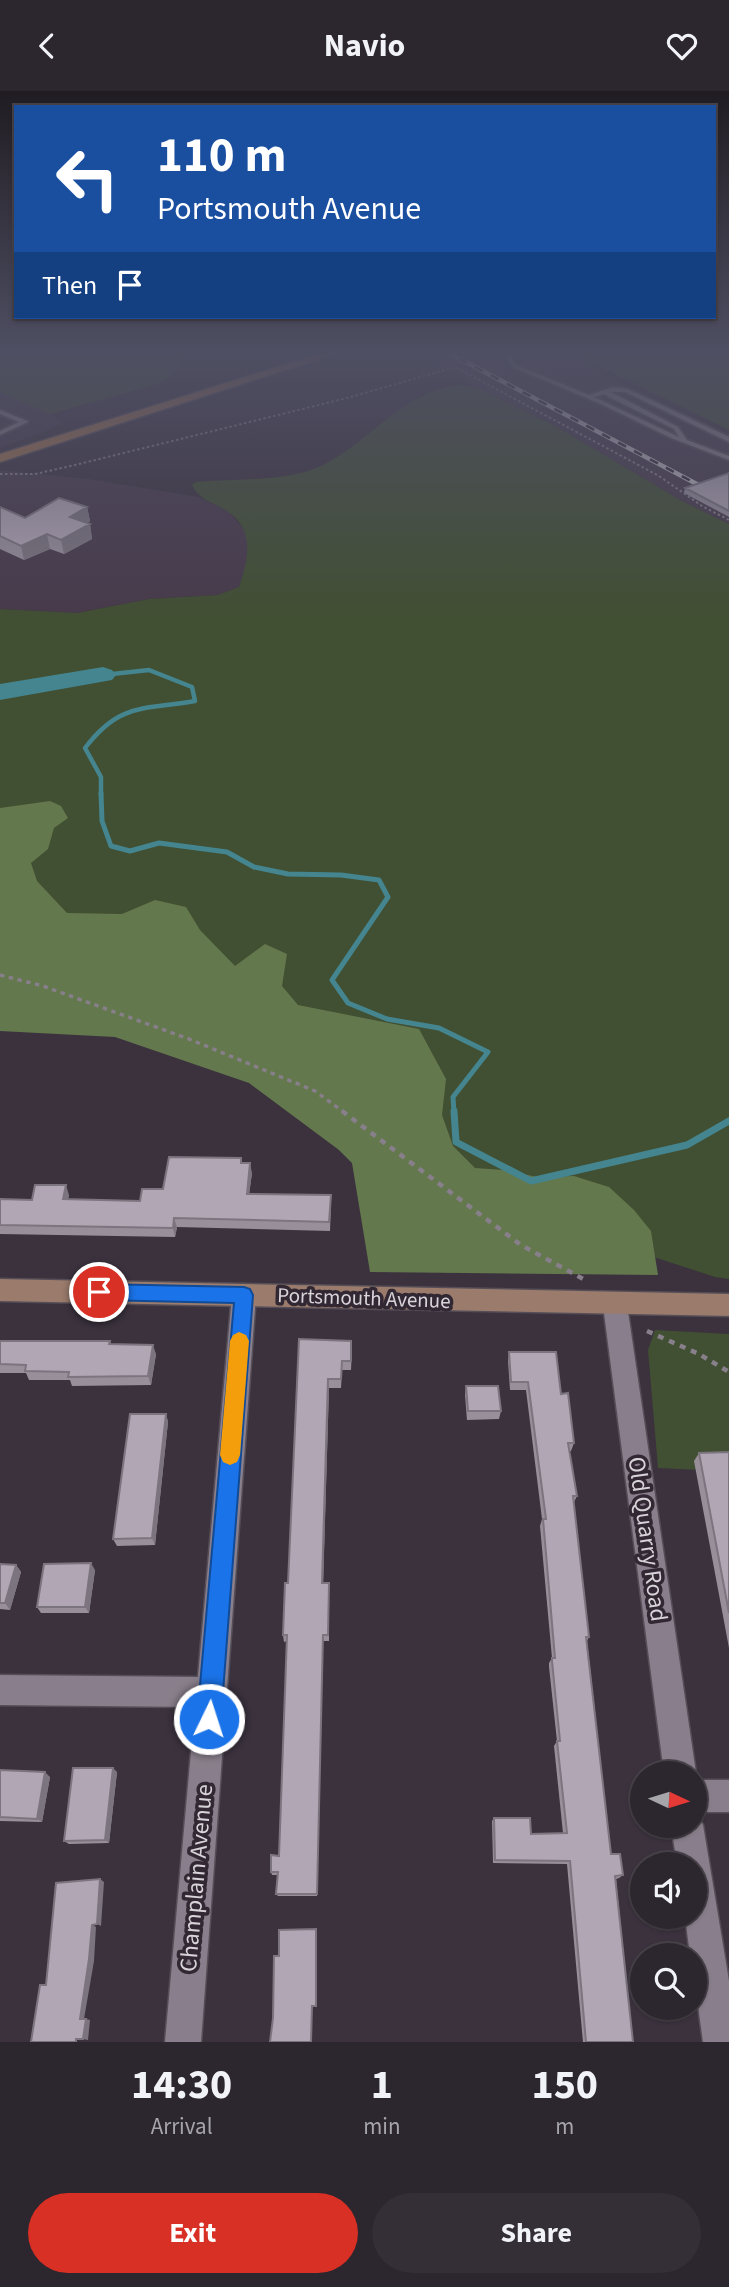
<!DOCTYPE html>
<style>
:root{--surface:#2c262e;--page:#342e36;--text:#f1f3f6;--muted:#a6a5aa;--line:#48434a;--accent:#d93025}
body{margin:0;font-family:"Source Sans 3",sans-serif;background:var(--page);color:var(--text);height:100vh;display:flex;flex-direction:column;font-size:26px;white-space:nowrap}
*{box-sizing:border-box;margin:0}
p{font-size:23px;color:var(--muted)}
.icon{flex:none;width:38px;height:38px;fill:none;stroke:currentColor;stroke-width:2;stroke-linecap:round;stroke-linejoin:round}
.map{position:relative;height:1951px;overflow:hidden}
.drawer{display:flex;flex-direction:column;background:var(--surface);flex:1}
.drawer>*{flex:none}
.top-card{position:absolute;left:14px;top:14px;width:702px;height:214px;border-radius:0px;box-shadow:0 2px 5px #0004,0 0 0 2px var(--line);background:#1a4fa0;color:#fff;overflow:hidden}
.needle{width:46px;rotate:94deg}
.fabs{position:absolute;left:630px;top:1670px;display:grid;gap:14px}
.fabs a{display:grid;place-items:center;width:77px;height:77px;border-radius:50%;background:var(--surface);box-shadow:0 2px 5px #0004,0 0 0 2px var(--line);font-size:35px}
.pin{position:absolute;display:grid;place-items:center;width:60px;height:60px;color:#fff;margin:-30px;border:4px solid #fff;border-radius:50%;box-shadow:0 2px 7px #0007}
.me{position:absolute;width:77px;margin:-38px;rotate:4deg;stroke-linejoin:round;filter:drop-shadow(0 0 5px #0008)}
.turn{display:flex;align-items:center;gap:24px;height:147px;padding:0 28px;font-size:32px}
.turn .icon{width:91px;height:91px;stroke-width:2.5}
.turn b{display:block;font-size:49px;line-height:60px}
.then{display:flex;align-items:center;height:66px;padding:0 28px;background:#0003;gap:14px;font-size:26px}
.eta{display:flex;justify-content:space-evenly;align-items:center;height:119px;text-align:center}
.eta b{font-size:42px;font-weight:700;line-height:49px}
.primary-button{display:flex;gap:14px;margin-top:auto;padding:14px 28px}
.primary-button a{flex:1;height:80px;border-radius:42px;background:var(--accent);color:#fff;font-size:28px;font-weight:700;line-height:80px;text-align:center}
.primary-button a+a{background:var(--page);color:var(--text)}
header{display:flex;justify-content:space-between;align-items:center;height:91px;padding:0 28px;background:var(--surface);font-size:32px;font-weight:700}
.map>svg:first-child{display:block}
.built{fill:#473a4a}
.green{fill:#414f32}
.forest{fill:#64784d}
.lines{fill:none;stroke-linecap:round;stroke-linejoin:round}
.stream-far2{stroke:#44858f;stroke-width:4.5}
.stream-far1{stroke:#44858f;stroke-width:5}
.stream{stroke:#44858f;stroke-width:7}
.river{fill:#44858f;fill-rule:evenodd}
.lane-casing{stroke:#554e57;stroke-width:4}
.street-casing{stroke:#554e57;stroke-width:3}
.secondary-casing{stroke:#554e57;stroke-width:3}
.primary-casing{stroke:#554e57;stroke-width:3}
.path-far2{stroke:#877f89;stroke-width:2;stroke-dasharray:2.5 2.5;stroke-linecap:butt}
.path-far1{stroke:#877f89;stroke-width:3.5;stroke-dasharray:4.5 4.5;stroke-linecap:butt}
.path{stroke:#877f89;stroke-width:4.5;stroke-dasharray:6 6;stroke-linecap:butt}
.lane{fill:#897f8c;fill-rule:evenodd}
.street{fill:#897f8c;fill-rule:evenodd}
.secondary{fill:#9a7b6c;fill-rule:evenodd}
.primary{fill:#aa774c;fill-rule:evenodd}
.rail-casing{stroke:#c4bec6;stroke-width:4.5}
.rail{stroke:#312833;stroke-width:2.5;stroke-dasharray:9;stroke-linecap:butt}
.wall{fill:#988f9b}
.shaded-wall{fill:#7c747e}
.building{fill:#b1a6b4;stroke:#7c747e;stroke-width:2}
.route{fill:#1a73e8;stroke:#114b97;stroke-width:2}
.slow{fill:#f59e0b}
.labels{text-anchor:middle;stroke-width:7;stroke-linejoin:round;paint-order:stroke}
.street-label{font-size:21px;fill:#d8d2d9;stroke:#312833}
.near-street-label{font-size:24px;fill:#d8d2d9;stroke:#312833}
</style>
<header><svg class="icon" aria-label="back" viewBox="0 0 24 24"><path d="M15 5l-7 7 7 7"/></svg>Navio<svg class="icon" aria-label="heart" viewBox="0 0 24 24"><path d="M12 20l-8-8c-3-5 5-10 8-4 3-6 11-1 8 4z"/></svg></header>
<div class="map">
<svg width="729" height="1951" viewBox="0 0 729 1951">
<rect width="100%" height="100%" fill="#3b323e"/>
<path class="built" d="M463,259H551L729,344V433L682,410L555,335L475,296L435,267Z
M0,301L50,323L64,333L0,357Z
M0,379L88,388L198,406L229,421L247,442L249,466L239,496L218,504L149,508L77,522L0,518Z"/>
<path class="green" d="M0,259H187L174,282L161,292L50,323L0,301Z
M587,259H729V339L582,267Z
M460,294L475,296L555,335L682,410L729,433V1188L715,1186L565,1137L0,798V518L77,522L149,508L218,504L239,496C248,469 256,439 227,420C213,411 200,410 192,394L196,391C236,387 286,392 323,374C371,350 403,300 460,294Z
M655,1239L729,1243V1399L701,1379L658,1377L648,1259Z"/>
<path class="forest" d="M50,710L61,715L68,727L54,737L48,758L31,772L37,790L67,822L122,823L155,809L186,816L200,839L235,875L265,853L287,863L282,895L298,914L419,938L446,988L442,1024L453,1055L475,1077L504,1079L537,1086L574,1085L609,1096L634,1119L651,1140L658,1184L370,1181L352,1072L339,1059L249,992L115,946L0,940V717Z"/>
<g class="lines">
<path class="stream-far2" d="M101,704V686L85,657C120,611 144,619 195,610L192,596L149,579L103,584"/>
<path class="stream-far1" d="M101,702L102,730L111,755L130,760L159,752L227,761L254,776L288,783L341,784L379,789L388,806L332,889L348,912L387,928L439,937L488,961L453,1006L454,1022"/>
<path class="stream" d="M454,1020L456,1051L531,1090L687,1054L729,1030"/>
<path class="river" d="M103,576L112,579L116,584L112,589L0,609V593Z"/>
<g class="lane-casing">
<path id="lane" d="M510,259H516L512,265L516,274L589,304L613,296L628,298L729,346V351L727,350L625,301H611L678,336L687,349L729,365V369L671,347L601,313L512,276L506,265ZM605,303L607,305L674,338L679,346L594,306Z
M0,319L27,330L28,331L0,344V340L19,331L0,323Z"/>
</g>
<g class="street-casing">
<path id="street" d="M244,1193L253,1196L256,1204L201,1951H165L195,1616L0,1614V1584L198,1586L232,1204L235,1196Z
M615,1203L624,1206L627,1214L696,1682L695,1684V1682H664L603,1214L606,1206Z
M695,1689H729V1721H695Z
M695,1721L698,1723L703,1734L729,1890V1951H703L695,1893V1864H690L685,1825H695V1773H677L671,1734H695Z"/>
</g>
<g class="secondary-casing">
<path id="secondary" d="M0,1188L729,1203V1225L0,1210Z"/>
</g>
<g class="primary-casing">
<path id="primary" d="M331,259H348L0,371V363Z"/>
</g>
<path class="path-far2" d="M0,383H35L75,374L351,306L455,276L659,385L702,415L729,429"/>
<path class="path-far1" d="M0,884L43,895L189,948L315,1000L345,1022"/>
<path class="path" d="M342,1020L521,1154L585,1189
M647,1240L699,1263L729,1281"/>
<use href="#lane" class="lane"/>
<use href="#street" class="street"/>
<use href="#secondary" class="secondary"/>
<use href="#primary" class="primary"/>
<g class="rail-casing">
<path id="rail" d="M443,259L729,410"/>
</g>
<use href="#rail" class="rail"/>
</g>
<path class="wall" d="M729,382V426L684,402L685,397Z
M0,416L25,427L87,416L90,430L87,432L90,433L92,448L64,463L50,458L24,469L0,458Z
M242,1072L252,1082L249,1103L331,1114L330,1140L177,1136L175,1146L0,1143V1108L32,1109L69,1104L68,1108L140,1110L163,1098Z
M299,1248L352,1258L351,1279H342L341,1297H329L323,1492L329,1499V1550H323L317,1805H278L276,1803L278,1784H272L271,1781L279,1765L287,1550L284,1551L283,1544L288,1492Z
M0,1250H110L111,1253L156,1263L151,1294L72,1295L70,1289H29L26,1282H0Z
M509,1261L561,1303L574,1352L571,1360H569L577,1405L574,1411L589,1546L587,1550L611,1763L623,1784L619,1787L616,1788L633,1951H583L567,1773L493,1772L492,1730L494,1727L531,1743L563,1742L554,1655L557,1650L549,1576V1572L552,1567L540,1435L542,1428L526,1299H510L508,1270Z
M466,1295L501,1320L499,1328L467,1329L465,1304Z
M166,1323L168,1331L155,1454L117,1455L113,1448Z
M729,1361V1557L694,1370L699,1362Z
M0,1473L16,1474L21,1481L10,1519L0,1518Z
M95,1479L89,1522H41L37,1516Z
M0,1679L50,1686L42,1731L0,1730Z
M117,1681L109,1752L69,1753L64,1750Z"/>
<path class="shaded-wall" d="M87,416L90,430L73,441L70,426Z
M90,433L92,448L64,463L61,449Z
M47,443L50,458L24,469L21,455Z
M250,1072L252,1082L248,1112L247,1103Z
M66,1094L69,1104L66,1118L63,1108Z
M174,1127L177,1136L175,1146L173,1137Z
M153,1254L156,1263L151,1294L148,1285Z
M328,1288L329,1297L323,1499L322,1492Z
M166,1323L168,1331L155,1454L152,1447Z
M91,1472L95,1479L89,1522L85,1516Z
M16,1474L21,1481L10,1519L5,1512Z
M113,1677L117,1681L109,1752L105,1749Z
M45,1681L50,1686L42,1731L37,1728Z
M100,1788L104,1791L101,1835L97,1833Z
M92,1834L96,1836L94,1870L84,1928H80Z
M316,1838L317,1840V1916L316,1915Z
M86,1928L90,1929L88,1949L83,1948Z"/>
<path class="building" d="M729,382V420L685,397Z
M59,407L87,416L70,426L90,433L61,449L47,443L21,455L0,445V416L25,427Z
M169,1066L241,1067V1072H250L247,1103L331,1104L329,1131L174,1127L173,1137L0,1134V1108L32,1109L35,1094H66L63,1108L140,1110L142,1098H163Z
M299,1248L351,1250V1270H342L341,1288H328L322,1492H329L328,1544H323L317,1803H276L278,1781H271V1764L279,1765L287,1544H283L285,1492H288Z
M0,1250H110L109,1253L153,1254L148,1285L68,1286L69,1281L25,1280L26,1274L0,1273Z
M509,1261H556L561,1303L568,1302L574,1352H568L577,1405H573L589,1546H586L611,1763H620L623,1784L615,1785L633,1951H586L570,1770L495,1769L494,1727H530L531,1743L567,1742L557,1650H560L552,1570V1567H555L543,1428H546L528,1291H511Z
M466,1295H498L501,1320H468Z
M130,1323H166L152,1447L113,1448Z
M729,1361V1522L699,1362Z
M91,1472L85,1516H37L44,1473Z
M0,1473L16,1474L5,1512H0Z
M73,1677H113L105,1749L64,1750Z
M0,1679L45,1681L37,1728L0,1726Z
M100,1788L97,1833L92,1834L89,1868L80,1928H86L83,1948H76V1951H31L40,1894H46L56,1792Z
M316,1838V1915H312L311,1951H270L273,1927L274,1865H279V1839Z"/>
<linearGradient id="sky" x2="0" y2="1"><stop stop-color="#201c22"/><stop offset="0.49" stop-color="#4f4f63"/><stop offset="1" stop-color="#4f4f63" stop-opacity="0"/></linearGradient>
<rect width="729" height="533" fill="url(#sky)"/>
<path class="route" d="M99,1193L244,1196L250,1198L253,1204L221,1628L217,1636L209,1640L201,1636L197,1628L234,1212L99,1209L93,1207L90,1201L93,1195Z"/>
<path class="slow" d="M239,1241L246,1244L249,1250L240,1364L237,1371L230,1374L223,1371L220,1364L230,1250L233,1244Z"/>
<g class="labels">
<g class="street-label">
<text transform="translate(364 1207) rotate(2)" y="7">Portsmouth Avenue</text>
</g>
<g class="near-street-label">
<text transform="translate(648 1448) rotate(82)" y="8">Old Quarry Road</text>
<text transform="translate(196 1787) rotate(-85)" y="8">Champlain Avenue</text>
</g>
</g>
</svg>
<div class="fabs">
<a><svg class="needle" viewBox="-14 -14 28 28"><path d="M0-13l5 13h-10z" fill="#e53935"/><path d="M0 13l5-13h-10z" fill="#a6a5aa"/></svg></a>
<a><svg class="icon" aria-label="sound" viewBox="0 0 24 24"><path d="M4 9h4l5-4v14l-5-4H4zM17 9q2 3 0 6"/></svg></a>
<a><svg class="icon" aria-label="search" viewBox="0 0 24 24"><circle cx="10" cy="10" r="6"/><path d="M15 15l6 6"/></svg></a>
</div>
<div class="pin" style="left:99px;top:1201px;background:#d93025"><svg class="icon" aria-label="arrive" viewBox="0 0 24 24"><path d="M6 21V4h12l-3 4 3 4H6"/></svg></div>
<svg class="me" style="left:209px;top:1628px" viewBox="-20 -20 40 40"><circle r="17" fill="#1a73e8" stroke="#fff" stroke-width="3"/><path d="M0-11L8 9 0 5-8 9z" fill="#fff"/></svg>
<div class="top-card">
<div class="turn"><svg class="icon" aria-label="left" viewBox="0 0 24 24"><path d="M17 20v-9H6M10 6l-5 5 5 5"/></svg><div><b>110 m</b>Portsmouth Avenue</div></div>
<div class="then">Then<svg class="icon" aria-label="arrive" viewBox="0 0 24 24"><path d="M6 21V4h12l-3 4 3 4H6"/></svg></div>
</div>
</div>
<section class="drawer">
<div class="eta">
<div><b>14:30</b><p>Arrival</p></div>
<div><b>1</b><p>min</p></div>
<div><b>150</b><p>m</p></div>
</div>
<div class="primary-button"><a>Exit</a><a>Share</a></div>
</section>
